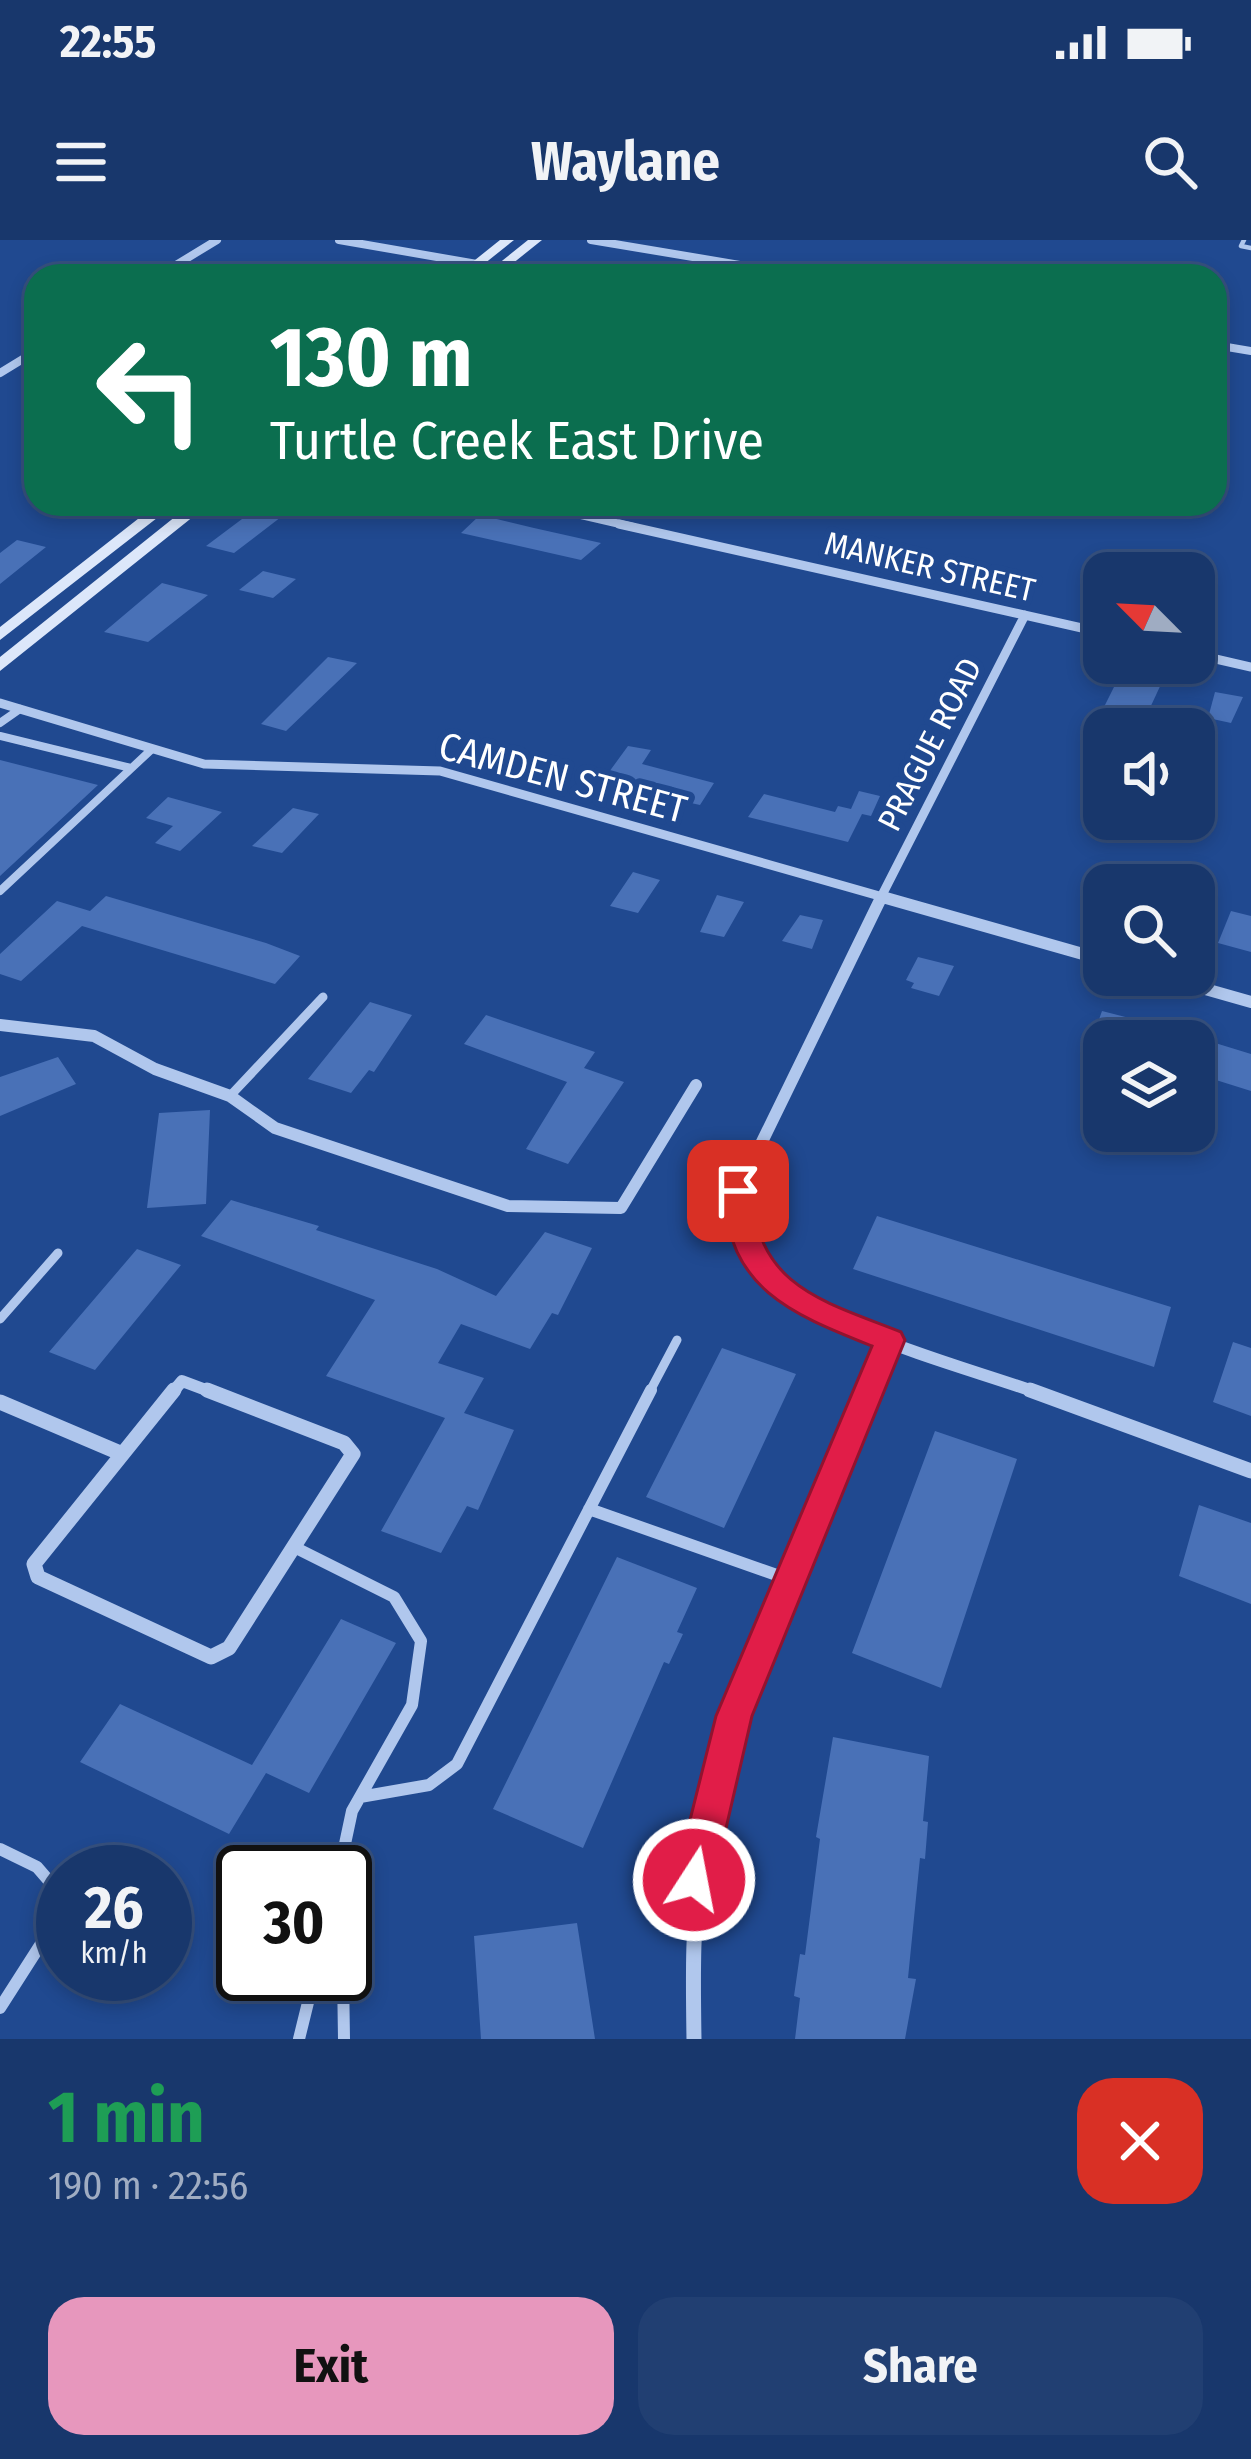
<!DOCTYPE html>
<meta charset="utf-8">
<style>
:root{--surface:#18376c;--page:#213f72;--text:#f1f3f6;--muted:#9facc2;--line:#36517f;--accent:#e797bd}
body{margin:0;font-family:"Fira Sans Condensed",sans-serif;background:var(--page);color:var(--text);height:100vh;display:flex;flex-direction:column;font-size:45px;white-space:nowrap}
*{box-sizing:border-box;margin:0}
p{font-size:39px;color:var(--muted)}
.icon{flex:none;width:66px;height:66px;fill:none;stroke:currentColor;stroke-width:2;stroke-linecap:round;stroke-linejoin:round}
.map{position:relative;height:1799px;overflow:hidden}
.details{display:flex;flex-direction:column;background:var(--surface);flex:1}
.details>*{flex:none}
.banner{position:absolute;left:24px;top:24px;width:1203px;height:252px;border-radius:36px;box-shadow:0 6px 18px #0003,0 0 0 3px var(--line);background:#0b6e4f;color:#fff;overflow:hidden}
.needle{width:78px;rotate:294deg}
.buttons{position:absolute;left:1083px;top:312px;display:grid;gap:24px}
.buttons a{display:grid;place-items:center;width:132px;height:132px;border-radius:24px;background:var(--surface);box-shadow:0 6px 18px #0003,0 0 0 3px var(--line);font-size:60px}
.speed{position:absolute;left:36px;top:1605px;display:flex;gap:24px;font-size:60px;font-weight:700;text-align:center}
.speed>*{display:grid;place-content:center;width:156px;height:156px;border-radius:50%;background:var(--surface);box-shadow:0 6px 18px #0003,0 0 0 3px var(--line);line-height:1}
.speed small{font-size:30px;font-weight:400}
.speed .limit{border:6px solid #111;border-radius:18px;background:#fff;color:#111}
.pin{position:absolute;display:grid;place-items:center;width:102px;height:102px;color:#fff;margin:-51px;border-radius:24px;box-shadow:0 6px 18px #0006}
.me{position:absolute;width:132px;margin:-66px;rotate:11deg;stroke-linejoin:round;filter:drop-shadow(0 0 9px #0008)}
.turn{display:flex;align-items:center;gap:42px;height:252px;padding:0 48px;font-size:54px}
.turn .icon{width:156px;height:156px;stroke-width:2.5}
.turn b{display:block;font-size:84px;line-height:102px}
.round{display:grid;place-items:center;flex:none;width:126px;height:126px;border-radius:36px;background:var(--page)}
.summary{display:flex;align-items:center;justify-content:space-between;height:204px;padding:0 48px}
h1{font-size:72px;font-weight:700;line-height:90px;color:#1e9e55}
.primary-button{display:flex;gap:24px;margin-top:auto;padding:24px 48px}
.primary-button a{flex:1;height:138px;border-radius:36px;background:var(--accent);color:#111;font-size:48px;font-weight:700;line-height:138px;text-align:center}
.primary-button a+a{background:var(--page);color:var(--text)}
.status{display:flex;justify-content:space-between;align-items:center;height:84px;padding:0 60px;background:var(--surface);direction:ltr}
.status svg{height:33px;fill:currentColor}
header{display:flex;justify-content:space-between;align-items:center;height:156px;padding:0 48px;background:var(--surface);font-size:54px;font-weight:700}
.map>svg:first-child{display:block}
.building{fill:#4971b7}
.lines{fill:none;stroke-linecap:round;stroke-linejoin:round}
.service-far3{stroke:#b0c7ed;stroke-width:4.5}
.service-far2{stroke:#b0c7ed;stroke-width:8}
.service-far1{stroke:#b0c7ed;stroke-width:9}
.service{stroke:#b0c7ed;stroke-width:12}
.minor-far3{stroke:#b0c7ed;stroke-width:8}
.minor-far2{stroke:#b0c7ed;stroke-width:9}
.minor-far1{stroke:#b0c7ed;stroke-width:12}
.minor{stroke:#b0c7ed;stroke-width:15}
.secondary{fill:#dce7fa;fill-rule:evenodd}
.route{fill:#e11d48;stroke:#92132f;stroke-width:3}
.labels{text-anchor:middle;stroke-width:12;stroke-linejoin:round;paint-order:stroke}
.far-street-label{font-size:33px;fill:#fff;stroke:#204990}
.street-label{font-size:39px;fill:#fff;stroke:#204990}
</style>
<div class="status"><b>22:55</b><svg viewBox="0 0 49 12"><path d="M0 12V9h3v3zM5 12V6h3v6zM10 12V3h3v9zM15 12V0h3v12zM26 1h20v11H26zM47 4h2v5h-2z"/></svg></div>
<header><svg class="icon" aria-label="menu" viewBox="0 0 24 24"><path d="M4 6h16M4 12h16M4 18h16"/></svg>Waylane<svg class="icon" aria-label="search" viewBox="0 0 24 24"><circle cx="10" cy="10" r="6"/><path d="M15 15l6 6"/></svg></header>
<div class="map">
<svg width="1251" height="1799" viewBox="0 0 1251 1799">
<rect width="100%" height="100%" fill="#204990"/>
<path class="building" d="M262,264H298L234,313L206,306Z
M480,275L534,288L601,303L581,320L461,293Z
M17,300L46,307L0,344V313Z
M263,331L296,339L273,358L239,350Z
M162,343L208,355L148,402L104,392Z
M328,417L357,423L286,491L261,484Z
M1122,431L1163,440L1149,470L1128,465L1119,486L1097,481Z
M1215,452L1243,457L1231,483L1208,478Z
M628,506L651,510L642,524L714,543L700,565L601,543Z
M0,520L98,545L0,636Z
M859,551L880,556L871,576L862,574L848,602L748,577L764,554L835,572L838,566L851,569Z
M168,557L222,572L180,611L155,603L173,586L146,578Z
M293,568L319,574L282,613L252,606Z
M633,632L660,640L638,673L610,666Z
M717,655L744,662L724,697L700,692Z
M106,656L266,703L300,716L275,744L82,686L21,741L0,734V714L57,661L90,671Z
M1231,671L1251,676V712L1218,703Z
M800,675L823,680L812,709L782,701Z
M918,717L954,726L939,756L911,748L914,743L906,740Z
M370,762L412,775L374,832L369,830L351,853L308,839Z
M1102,771L1149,783L1142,801L1095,791Z
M486,775L595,812L584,828L624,842L568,924L526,909L567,842L464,804Z
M1212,802L1251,814V851L1200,835Z
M58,817L76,844L0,876V837Z
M210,870L206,964L147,968L159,873Z
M231,960L319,986L316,990L437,1029L496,1056L545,992L592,1008L558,1075L552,1073L530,1109L461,1084L438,1123L484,1138L464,1173L514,1190L478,1270L467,1266L441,1313L381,1291L445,1178L326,1136L375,1060L201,996Z
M877,976L1171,1067L1154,1127L853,1029Z
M137,1009L181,1025L95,1130L49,1112Z
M1233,1102L1251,1108V1176L1213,1162Z
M722,1108L796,1134L724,1288L646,1257Z
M935,1191L1017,1219L941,1448L852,1413Z
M1199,1265L1251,1283V1364L1179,1336Z
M617,1317L697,1348L677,1392L683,1394L669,1424L664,1422L583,1608L493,1569Z
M341,1379L396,1403L309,1553L266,1533L229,1594L80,1522L120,1464L252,1525Z
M833,1497L929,1516L923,1581L928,1582L925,1619L920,1618L908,1738L916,1739L905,1799H795L800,1758L794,1756L800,1714L805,1715L820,1599L816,1597Z
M577,1683L595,1799H481L474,1696Z"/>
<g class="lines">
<path class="service-far3" d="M1244,0L1241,6L1251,8"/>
<path class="service-far2" d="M0,483L20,469
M0,496L131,528
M0,651L152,509"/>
<path class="service-far1" d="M230,856L323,757
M0,1079L58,1013
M649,1153L677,1100"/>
<path class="service" d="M589,1269L788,1339
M294,1307L394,1357L421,1401L412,1465L352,1571L339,1632
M360,1557L429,1545L457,1524L651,1150
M0,1609L37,1627L62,1656V1671L0,1768
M343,1734L344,1799
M299,1799L315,1734"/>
<path class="minor-far3" d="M339,0L500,28
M591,0L806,36
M158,36L217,0
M1215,105L1251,111
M0,133L36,111
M533,264L633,287"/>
<path class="minor-far2" d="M619,284L1104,393
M1194,414L1251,427
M0,463L204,524L440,531L897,661
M879,661L1025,375"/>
<path class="minor-far1" d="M881,658L738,951C739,976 739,1001 755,1022C807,1088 958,1124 1038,1153
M886,658L1104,720
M1156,735L1251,762
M0,785L94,796L155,829L230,856L275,888L508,966L621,968L696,845
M172,1153L182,1141L214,1153
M867,1153L890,1100"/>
<path class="minor" d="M174,1150L34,1324L38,1337L211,1417L229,1408L353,1214L344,1203L207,1150
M1030,1150L1251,1231
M0,1162L120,1213
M694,1799C693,1738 692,1677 702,1616C729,1453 804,1301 868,1150"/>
<path class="secondary" d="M500,0H514L469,36H455Z
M528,0H542L497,36H483Z
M157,264H175L0,400V387Z
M191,264H209L0,431V417Z"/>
</g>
<path class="route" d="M738,941L752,951C757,1047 823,1061 901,1092L905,1100L752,1476L714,1640L708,1653L694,1659L681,1653L675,1640L716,1476L872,1106C792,1074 727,1049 724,951Z"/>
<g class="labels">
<g class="far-street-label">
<text transform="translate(930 326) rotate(13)" y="12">MANKER STREET</text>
<text transform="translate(929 504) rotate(-63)" y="12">PRAGUE ROAD</text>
</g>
<g class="street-label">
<text transform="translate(563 537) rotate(15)" y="14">CAMDEN STREET</text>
</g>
</g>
</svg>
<div class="buttons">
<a><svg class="needle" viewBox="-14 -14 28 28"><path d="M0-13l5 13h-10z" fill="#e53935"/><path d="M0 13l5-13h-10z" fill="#9facc2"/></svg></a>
<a><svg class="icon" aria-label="sound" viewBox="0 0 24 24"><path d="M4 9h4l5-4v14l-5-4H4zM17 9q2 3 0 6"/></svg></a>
<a><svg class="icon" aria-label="search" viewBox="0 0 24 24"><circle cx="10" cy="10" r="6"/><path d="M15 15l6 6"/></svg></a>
<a><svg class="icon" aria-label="layers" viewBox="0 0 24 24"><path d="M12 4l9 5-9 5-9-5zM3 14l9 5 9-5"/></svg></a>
</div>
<div class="speed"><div>26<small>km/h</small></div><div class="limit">30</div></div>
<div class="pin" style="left:738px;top:951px;background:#d93025"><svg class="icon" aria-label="arrive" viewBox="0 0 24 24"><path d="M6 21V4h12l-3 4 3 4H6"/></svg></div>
<svg class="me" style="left:694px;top:1640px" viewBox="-20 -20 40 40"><circle r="17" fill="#e11d48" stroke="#fff" stroke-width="3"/><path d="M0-11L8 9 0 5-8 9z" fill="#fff"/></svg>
<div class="banner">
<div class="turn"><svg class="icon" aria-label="left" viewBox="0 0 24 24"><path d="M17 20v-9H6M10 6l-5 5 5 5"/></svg><div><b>130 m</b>Turtle Creek East Drive</div></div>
</div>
</div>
<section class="details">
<div class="summary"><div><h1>1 min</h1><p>190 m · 22:56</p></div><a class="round" style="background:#d93025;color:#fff"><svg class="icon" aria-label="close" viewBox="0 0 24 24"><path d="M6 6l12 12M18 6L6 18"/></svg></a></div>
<div class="primary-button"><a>Exit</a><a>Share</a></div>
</section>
